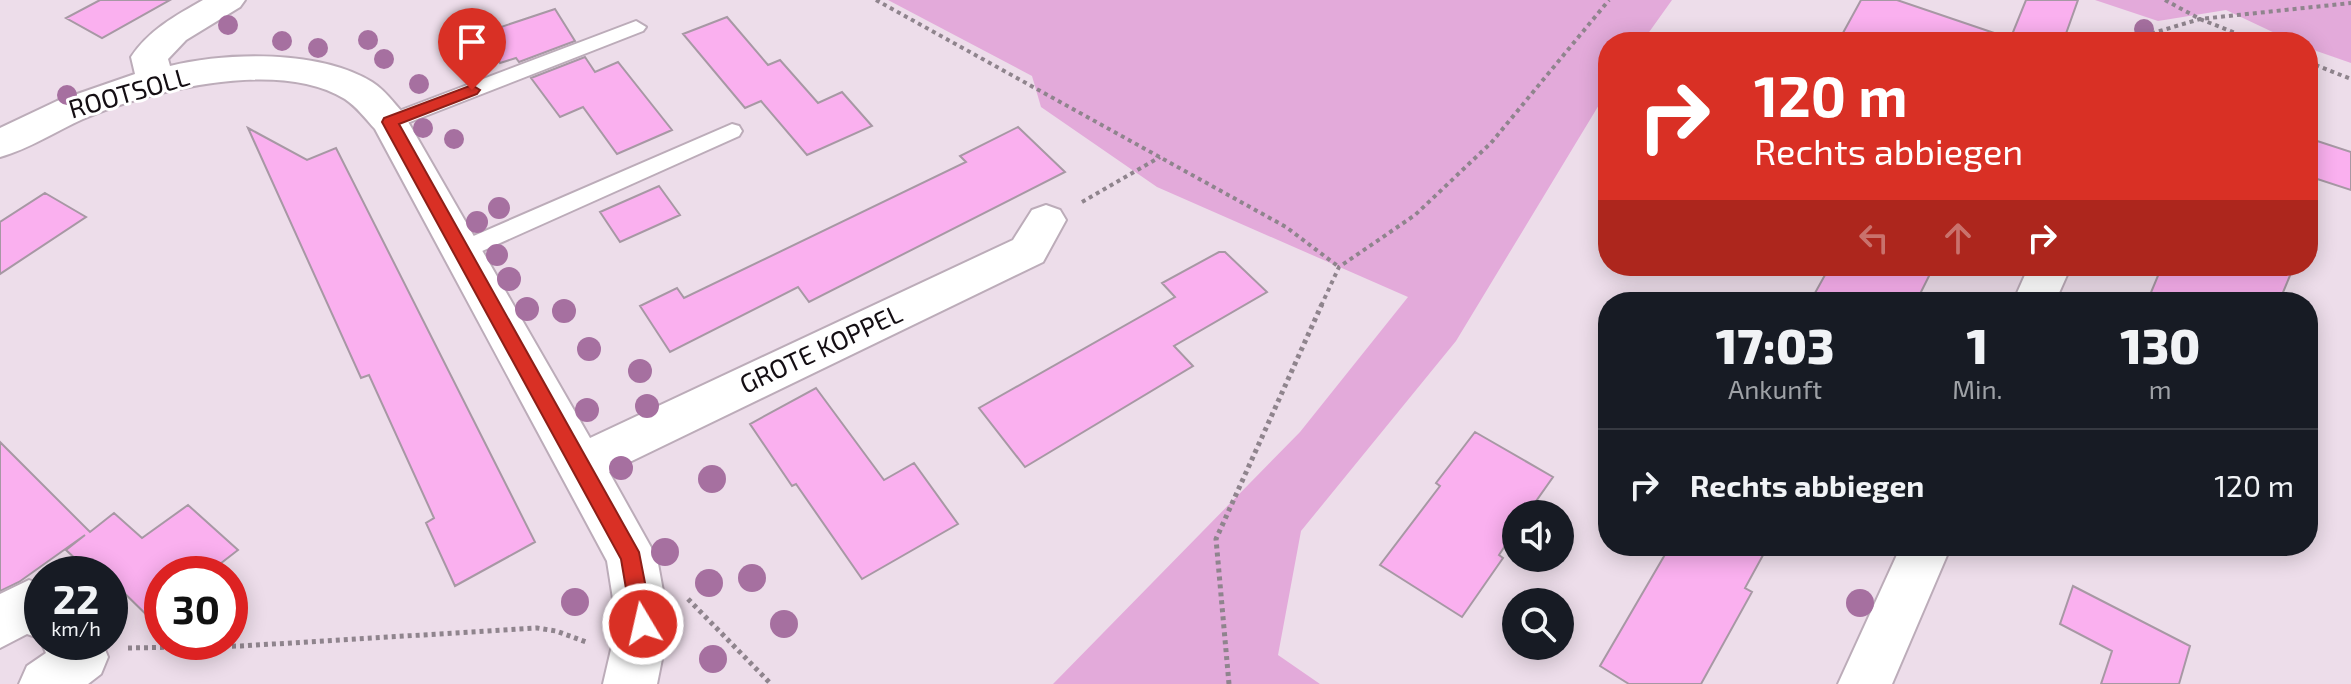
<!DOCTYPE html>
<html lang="de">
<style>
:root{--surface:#171b24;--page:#20242c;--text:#f1f3f6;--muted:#9ea1a6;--line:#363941}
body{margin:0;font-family:"Exo 2",sans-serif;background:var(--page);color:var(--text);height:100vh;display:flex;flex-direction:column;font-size:30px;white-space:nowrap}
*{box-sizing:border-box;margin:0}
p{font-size:26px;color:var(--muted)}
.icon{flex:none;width:44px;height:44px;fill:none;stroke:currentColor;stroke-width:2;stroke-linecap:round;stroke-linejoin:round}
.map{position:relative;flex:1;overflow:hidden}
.panel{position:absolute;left:1598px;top:292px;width:720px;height:264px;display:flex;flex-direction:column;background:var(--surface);border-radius:32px;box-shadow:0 4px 20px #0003}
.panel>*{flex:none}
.top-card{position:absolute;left:1598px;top:32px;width:720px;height:244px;border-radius:32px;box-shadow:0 4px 20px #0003;background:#d93025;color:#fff;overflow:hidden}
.buttons{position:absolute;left:1502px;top:500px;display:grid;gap:16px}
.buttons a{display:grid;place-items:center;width:72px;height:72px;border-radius:50%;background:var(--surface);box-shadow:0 4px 20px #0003;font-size:40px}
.speed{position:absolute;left:24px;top:556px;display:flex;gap:16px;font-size:40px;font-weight:700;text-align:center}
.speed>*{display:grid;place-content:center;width:104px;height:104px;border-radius:50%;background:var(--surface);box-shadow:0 4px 20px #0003;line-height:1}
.speed small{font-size:20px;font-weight:400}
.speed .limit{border:12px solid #d22;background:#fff;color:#111}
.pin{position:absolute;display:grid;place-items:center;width:68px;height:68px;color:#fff;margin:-82px -34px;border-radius:50% 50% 50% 0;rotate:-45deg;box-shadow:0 0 8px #0007}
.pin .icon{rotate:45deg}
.me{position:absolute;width:88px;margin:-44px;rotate:351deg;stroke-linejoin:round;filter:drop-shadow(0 0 6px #0008)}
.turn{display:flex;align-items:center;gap:28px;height:168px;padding:0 24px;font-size:36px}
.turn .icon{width:104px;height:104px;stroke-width:2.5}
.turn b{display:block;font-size:56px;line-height:68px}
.lanes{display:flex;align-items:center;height:76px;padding:0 24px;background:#0003;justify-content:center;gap:40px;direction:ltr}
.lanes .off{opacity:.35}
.eta{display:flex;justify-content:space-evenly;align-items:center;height:136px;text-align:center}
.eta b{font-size:48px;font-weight:800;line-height:56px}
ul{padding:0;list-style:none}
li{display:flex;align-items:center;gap:24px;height:112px;padding:0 24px;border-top:2px solid var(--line)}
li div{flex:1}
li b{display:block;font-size:30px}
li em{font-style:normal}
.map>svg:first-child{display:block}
.green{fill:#e3aada}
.building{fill:#fab0ef;stroke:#a798a4;stroke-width:2}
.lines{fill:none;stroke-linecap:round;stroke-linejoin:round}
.service-casing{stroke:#bcacb9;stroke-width:4}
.minor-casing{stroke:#bcacb9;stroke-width:4}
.path-far1{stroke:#8f848d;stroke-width:4;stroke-dasharray:4 4;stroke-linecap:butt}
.path{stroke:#8f848d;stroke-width:5;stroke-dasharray:4 4;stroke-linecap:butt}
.service{fill:#fff;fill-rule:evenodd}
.minor{fill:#fff;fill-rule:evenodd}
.tree{fill:#a670a0}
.route{fill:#d93025;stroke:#8d1f18;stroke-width:2}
.labels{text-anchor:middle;stroke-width:6;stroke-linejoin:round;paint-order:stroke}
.street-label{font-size:26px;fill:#140e13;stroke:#fff}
</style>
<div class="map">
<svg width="2351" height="684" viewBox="0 0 2351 684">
<rect width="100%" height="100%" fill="#edddea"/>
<path class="green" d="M888,0H1672L1642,42H1608V90L1456,341L1301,531L1278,655L1320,684H1053L1300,432L1408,297L1157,187L1041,107L1032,76Z
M2095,0H2351V63L2308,48V42H2294L2226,10L2158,21Z"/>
<path class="building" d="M100,0H170L102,38L66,18Z
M1861,0H1897L2003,36L2002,42H1838Z
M2026,0H2078L2063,42H2009Z
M555,9L575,41L519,62L516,58L500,63L483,33Z
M727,17L768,65L780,60L818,103L842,92L872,126L807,155L761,101L745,108L683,34Z
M585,57L595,72L618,62L672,130L617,154L583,107L560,117L531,78Z
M1018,127L1065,172L809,302L798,287L670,352L640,306L677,288L684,298L966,162L960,156Z
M248,128L307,160L336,148L535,542L455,586L426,523L434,518L369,375L361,378Z
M2308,138L2351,152V190L2308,176Z
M659,186L680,215L620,242L600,212Z
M45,193L86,217L0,274V222Z
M1219,252H1225L1267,292L1174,346L1193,366L1025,467L979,408L1175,297L1162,283Z
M1830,266H1934L1916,302H1810Z
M2162,266H2294L2279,302H2147Z
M816,388L884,480L914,463L958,524L862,579L796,484L792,486L750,424Z
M1475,432L1553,477L1527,514H1516V529L1499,555L1503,558L1462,617L1380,565L1440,486L1436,483Z
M0,442L90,532L114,513L142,538L188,505L238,550L207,574H162V630L110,579V574H92L66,550L85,535L19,582L0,591Z
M1670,546H1768L1745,588L1752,592L1701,684H1629L1600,666Z
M2073,586L2190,646L2179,684H2101L2112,651L2060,624Z"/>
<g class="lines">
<g class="service-casing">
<path id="service" d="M636,21L646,27L643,31L397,127H383L380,122L383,117Z
M732,124L739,126L742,131L739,136L471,256L463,258L455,256L452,250L455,244Z"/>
</g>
<g class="minor-casing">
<path id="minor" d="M203,0H245L240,7L186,40L168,59L170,66C228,52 320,50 372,82C385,90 393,102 403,113L590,438L1013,240L1032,210L1046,205L1060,210L1066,220L1043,262L609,472L657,558L669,624L657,684H603L617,624L607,561L375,129C365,118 357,107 345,99C279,58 150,90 83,119C56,131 29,149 0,157V128L57,101L135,74L131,57C149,30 175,16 203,0Z
M2029,266H2071L2055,302H2013Z
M1901,546H1951L1892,684H1838Z
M29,580L42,585V639L27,634L0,648V594Z
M42,639V642H102L108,657L101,674L88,684H19L27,666L46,653L41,642Z"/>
</g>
<path class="path-far1" d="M876,0L1286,227L1339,267
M2165,0L2200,19L2258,42
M2149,42L2153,33L2200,19L2351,3
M2308,62L2351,79
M1082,202L1160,157
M1321,306L1339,267L1415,215L1491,143L1609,0"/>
<path class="path" d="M688,599L771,684
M128,648L241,646L537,628L556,631L589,643
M1229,684L1216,539L1322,304"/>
<use href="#service" class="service"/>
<use href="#minor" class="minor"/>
</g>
<g class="tree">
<circle cx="228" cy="25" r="10"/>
<circle cx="2144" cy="29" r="10"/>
<circle cx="368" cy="40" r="10"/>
<circle cx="282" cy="41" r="10"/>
<circle cx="318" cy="48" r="10"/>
<circle cx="384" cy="59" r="10"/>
<circle cx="419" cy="84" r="10"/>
<circle cx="67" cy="95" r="10"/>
<circle cx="423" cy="128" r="10"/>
<circle cx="454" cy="139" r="10"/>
<circle cx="499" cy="208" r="11"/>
<circle cx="477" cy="222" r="11"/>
<circle cx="497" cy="255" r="11"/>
<circle cx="509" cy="279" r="12"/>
<circle cx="527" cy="309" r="12"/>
<circle cx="564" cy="311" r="12"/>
<circle cx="589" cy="349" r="12"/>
<circle cx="640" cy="371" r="12"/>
<circle cx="647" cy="406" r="12"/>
<circle cx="587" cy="410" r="12"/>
<circle cx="621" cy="468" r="12"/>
<circle cx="712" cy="479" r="14"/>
<circle cx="665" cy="552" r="14"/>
<circle cx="752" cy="578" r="14"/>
<circle cx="709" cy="583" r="14"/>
<circle cx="575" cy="602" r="14"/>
<circle cx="1860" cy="603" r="14"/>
<circle cx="784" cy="624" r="14"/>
<circle cx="713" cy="659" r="14"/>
</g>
<path class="route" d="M472,85L480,90L477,94L399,124L639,552L653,624L650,631L643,634L635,631L632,624L621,559L382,122L384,118Z"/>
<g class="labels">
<g class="street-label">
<text transform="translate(129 93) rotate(-16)" y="9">ROOTSOLL</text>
<text transform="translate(821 349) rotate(-25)" y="9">GROTE KOPPEL</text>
</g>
</g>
</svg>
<div class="buttons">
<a><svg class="icon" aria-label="sound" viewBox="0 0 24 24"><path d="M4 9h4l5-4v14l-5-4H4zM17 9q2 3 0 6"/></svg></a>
<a><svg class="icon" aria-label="search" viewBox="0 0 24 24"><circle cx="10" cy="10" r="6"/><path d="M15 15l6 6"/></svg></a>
</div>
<div class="speed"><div>22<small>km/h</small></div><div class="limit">30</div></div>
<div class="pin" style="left:472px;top:90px;background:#d93025"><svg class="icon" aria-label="arrive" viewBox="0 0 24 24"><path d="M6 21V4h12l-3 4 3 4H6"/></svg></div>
<svg class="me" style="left:643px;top:624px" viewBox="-20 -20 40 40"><circle r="17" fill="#d93025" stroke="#fff" stroke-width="3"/><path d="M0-11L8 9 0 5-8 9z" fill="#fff"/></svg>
<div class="top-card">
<div class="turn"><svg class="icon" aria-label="right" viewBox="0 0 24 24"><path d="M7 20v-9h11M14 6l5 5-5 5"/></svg><div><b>120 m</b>Rechts abbiegen</div></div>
<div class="lanes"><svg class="icon off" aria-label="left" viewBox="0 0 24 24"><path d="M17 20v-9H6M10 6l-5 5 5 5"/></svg><svg class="icon off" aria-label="ahead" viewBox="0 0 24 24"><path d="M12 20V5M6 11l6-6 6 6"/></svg><svg class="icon" aria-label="right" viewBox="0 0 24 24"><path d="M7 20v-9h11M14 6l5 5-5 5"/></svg></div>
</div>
<section class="panel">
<div class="eta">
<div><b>17:03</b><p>Ankunft</p></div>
<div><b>1</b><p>Min.</p></div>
<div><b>130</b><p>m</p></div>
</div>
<ul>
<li><svg class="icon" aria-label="right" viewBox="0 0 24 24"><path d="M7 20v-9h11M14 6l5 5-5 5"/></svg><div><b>Rechts abbiegen</b></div><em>120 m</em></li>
</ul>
</section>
</div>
